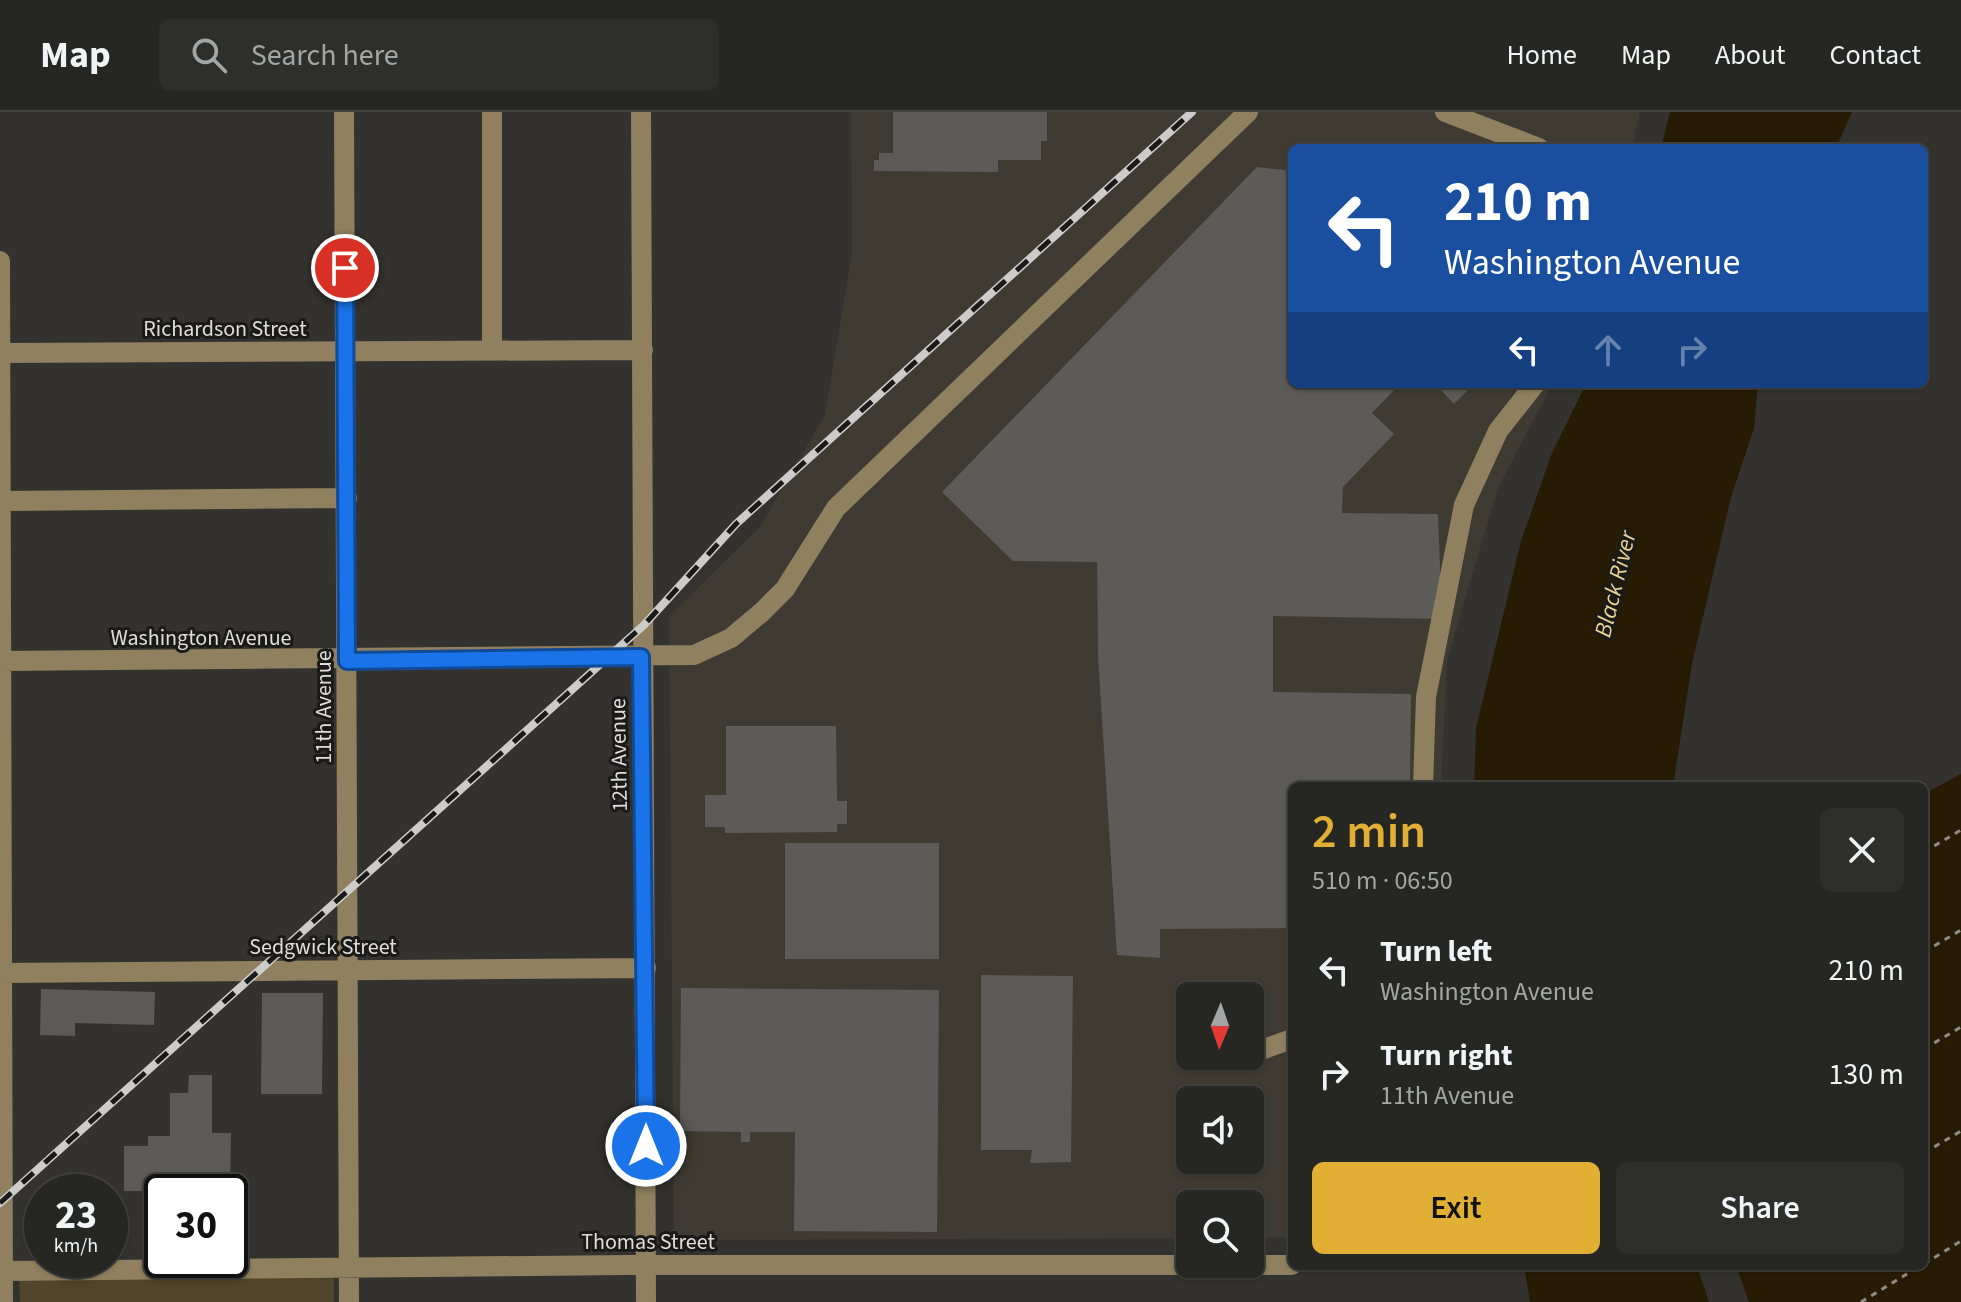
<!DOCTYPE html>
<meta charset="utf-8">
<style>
:root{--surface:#262623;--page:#2e2e2b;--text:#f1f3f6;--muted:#a4a5a6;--line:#424341;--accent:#e1af34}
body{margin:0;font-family:"Source Sans 3",sans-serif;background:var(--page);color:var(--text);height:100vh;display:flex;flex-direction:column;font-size:30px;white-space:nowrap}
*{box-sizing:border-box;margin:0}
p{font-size:26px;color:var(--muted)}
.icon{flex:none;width:44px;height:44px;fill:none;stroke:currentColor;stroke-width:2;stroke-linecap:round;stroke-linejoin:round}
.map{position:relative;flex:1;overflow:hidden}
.side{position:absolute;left:1288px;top:670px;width:640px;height:488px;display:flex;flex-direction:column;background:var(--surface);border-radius:12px;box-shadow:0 2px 6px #0004,0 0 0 2px var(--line)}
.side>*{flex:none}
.guide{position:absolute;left:1288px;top:32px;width:640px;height:244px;border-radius:12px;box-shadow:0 2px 6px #0004,0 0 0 2px var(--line);background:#1a4fa0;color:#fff;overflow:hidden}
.needle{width:52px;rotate:182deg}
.tools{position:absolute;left:1176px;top:870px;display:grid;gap:16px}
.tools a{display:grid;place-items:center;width:88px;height:88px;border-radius:12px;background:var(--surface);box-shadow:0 2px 6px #0004,0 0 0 2px var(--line);font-size:40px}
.speed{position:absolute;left:24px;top:1062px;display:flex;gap:16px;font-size:40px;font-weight:700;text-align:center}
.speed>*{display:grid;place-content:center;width:104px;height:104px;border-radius:50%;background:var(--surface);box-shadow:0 2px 6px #0004,0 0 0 2px var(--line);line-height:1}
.speed small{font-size:20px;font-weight:400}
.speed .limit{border:4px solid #111;border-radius:12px;background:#fff;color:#111}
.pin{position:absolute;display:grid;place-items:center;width:68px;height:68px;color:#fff;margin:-34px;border:4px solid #fff;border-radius:50%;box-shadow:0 2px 8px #0007}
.me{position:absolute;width:88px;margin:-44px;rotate:0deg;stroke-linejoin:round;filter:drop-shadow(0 0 6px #0008)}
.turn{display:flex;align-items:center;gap:28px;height:168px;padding:0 24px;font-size:36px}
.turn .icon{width:104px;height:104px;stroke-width:2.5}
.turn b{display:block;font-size:56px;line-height:68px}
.lanes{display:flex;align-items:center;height:76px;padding:0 24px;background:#0003;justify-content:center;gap:40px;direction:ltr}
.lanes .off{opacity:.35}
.round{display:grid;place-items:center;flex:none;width:84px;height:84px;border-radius:12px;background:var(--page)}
.headline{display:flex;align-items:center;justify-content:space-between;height:136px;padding:0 24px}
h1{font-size:48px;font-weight:600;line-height:60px;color:var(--accent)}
.primary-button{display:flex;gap:16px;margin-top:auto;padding:16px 24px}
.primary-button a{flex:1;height:92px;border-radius:12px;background:var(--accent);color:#111;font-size:32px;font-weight:600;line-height:92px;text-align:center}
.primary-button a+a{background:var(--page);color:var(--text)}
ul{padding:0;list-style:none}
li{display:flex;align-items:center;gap:24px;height:104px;padding:0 24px}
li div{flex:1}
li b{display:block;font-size:30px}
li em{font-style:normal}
header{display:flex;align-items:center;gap:48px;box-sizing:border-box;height:112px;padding:0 40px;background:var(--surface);border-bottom:2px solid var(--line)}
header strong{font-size:38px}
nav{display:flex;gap:44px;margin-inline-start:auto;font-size:28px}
.search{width:560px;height:72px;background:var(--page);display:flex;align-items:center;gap:20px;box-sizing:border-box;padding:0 28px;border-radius:12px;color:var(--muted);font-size:30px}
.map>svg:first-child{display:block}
.built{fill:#3f3b32;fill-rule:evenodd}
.green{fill:#50442a}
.water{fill:#271c03}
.building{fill:#5d5b57}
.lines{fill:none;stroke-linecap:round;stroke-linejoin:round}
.path{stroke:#8e8d8a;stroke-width:3;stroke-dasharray:6 6;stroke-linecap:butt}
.minor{stroke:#90805f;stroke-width:20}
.rail-casing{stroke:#cdccca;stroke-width:8}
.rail{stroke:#1a1a18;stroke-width:5;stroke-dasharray:15;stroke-linecap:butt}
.route-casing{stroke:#114b97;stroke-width:20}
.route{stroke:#1a73e8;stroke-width:14}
.labels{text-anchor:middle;stroke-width:6;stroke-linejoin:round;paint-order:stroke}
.street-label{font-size:22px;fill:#dfdedc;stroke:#1a1a18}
.water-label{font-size:24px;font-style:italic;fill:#efd396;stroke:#1a1a18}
</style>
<header>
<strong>Map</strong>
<div class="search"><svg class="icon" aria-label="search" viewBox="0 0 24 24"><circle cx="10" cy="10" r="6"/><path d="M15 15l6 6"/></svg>Search here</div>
<nav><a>Home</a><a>Map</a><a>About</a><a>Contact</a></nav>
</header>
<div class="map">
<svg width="1961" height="1190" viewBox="0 0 1961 1190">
<rect width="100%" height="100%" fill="#33322f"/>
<path class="built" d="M851,0H1640L1632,36H1292V272H1552L1498,376L1447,548L1441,674H1292V1125L1250,1126V1092H1190V1126L674,1128L669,504L760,415L825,303L852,141ZM1190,884H1250V944H1190ZM1190,988H1250V1048H1190Z"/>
<path class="green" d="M334,1163V1190H20L19,1165Z"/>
<path class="water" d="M1670,0H1852L1836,36H1661Z
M1586,272H1758L1754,316L1731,385L1692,552L1673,674H1474L1476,616L1521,429L1552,341Z
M1961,662V1190H1749L1736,1154H1924V682Z
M1524,1154H1697L1709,1190H1530Z"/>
<path class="building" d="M893,0H1047V29H1041V48H998V60L874,59V48H879V41H893Z
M1257,55L1292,59V272H1400L1372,301L1394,322L1343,375L1342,401L1438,402L1442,507L1273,504V580L1411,582L1410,674H1292V816L1160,817V846L1117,843L1098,544L1097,450L1013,449L942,380Z
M1435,272H1474L1454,292Z
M726,614H836L837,689H847V712H837V720L725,721V715H705V683H726Z
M785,731H939V847H785Z
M981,863L1073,864L1071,1050L1030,1051L1032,1038H981Z
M681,876L939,878L937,1120L794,1119L795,1020H750V1030H741V1020L680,1019Z
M41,877L155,880L154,913L75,911V924L40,923Z
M262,881H323L322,982H261Z
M189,963H212V1021H231L230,1080H162V1125H149V1079H124V1034H148V1024H170V981H188Z"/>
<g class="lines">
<path class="path" d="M1924,740L1961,718
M1924,840L1961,818
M1924,937L1961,915
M1924,1041L1961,1019
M1924,1152L1961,1129
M1861,1190L1920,1154"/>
<path class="minor" d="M344,0L349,1190
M492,0V238
M641,0L646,1190
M1445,0L1539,36
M0,149L3,1190
M0,241L643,238
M2,389L347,386
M0,549L694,543L731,526L762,500L785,477L836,396L1248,0
M1423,674L1426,585L1464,393L1498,319L1535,272
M0,861L646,856
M1258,939L1292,927
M3,1159L627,1153H1292"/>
<g class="rail-casing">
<path id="rail" d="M0,1091L644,513L736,412L1192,0"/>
</g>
<use href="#rail" class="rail"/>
</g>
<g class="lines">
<g class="route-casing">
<path id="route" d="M345,156L347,549L641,545L646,1034"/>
</g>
<use href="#route" class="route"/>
</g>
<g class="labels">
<g class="street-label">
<text x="225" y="224">Richardson Street</text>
<text x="201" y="533">Washington Avenue</text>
<text transform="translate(323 595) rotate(-90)" y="8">11th Avenue</text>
<text transform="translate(618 643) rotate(-91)" y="8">12th Avenue</text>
<text x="323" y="842">Sedgwick Street</text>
<text x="648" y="1137">Thomas Street</text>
</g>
<g class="water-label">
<text transform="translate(1615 472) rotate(-76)" y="8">Black River</text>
</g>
</g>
</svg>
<div class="tools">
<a><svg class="needle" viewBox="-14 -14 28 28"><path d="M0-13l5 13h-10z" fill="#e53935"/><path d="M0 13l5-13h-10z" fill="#a4a5a6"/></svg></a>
<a><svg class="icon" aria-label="sound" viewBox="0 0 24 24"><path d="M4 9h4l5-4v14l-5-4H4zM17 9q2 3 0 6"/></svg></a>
<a><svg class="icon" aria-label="search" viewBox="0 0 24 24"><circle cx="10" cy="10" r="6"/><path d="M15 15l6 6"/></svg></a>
</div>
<div class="speed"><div>23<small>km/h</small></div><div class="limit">30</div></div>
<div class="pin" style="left:345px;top:156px;background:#d93025"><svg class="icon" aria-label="arrive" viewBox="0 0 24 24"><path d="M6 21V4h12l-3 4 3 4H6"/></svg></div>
<svg class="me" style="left:646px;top:1034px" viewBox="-20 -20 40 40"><circle r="17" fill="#1a73e8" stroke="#fff" stroke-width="3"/><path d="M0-11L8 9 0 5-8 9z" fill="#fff"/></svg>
<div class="guide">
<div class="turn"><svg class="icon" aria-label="left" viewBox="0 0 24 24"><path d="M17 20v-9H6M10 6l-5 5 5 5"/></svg><div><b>210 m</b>Washington Avenue</div></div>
<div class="lanes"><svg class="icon" aria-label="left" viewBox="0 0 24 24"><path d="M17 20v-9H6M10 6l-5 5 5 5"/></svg><svg class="icon off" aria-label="ahead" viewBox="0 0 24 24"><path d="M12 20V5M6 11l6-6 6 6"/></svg><svg class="icon off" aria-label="right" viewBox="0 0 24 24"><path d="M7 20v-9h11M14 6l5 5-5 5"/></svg></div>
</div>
<section class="side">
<div class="headline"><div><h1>2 min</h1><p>510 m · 06:50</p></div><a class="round"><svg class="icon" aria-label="close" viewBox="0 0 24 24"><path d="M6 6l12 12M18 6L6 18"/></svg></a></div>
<ul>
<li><svg class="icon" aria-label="left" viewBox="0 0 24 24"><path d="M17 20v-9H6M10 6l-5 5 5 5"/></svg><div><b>Turn left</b><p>Washington Avenue</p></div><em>210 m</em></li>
<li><svg class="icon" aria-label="right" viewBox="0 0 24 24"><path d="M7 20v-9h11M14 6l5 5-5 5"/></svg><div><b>Turn right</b><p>11th Avenue</p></div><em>130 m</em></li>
</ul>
<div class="primary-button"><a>Exit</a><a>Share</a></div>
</section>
</div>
